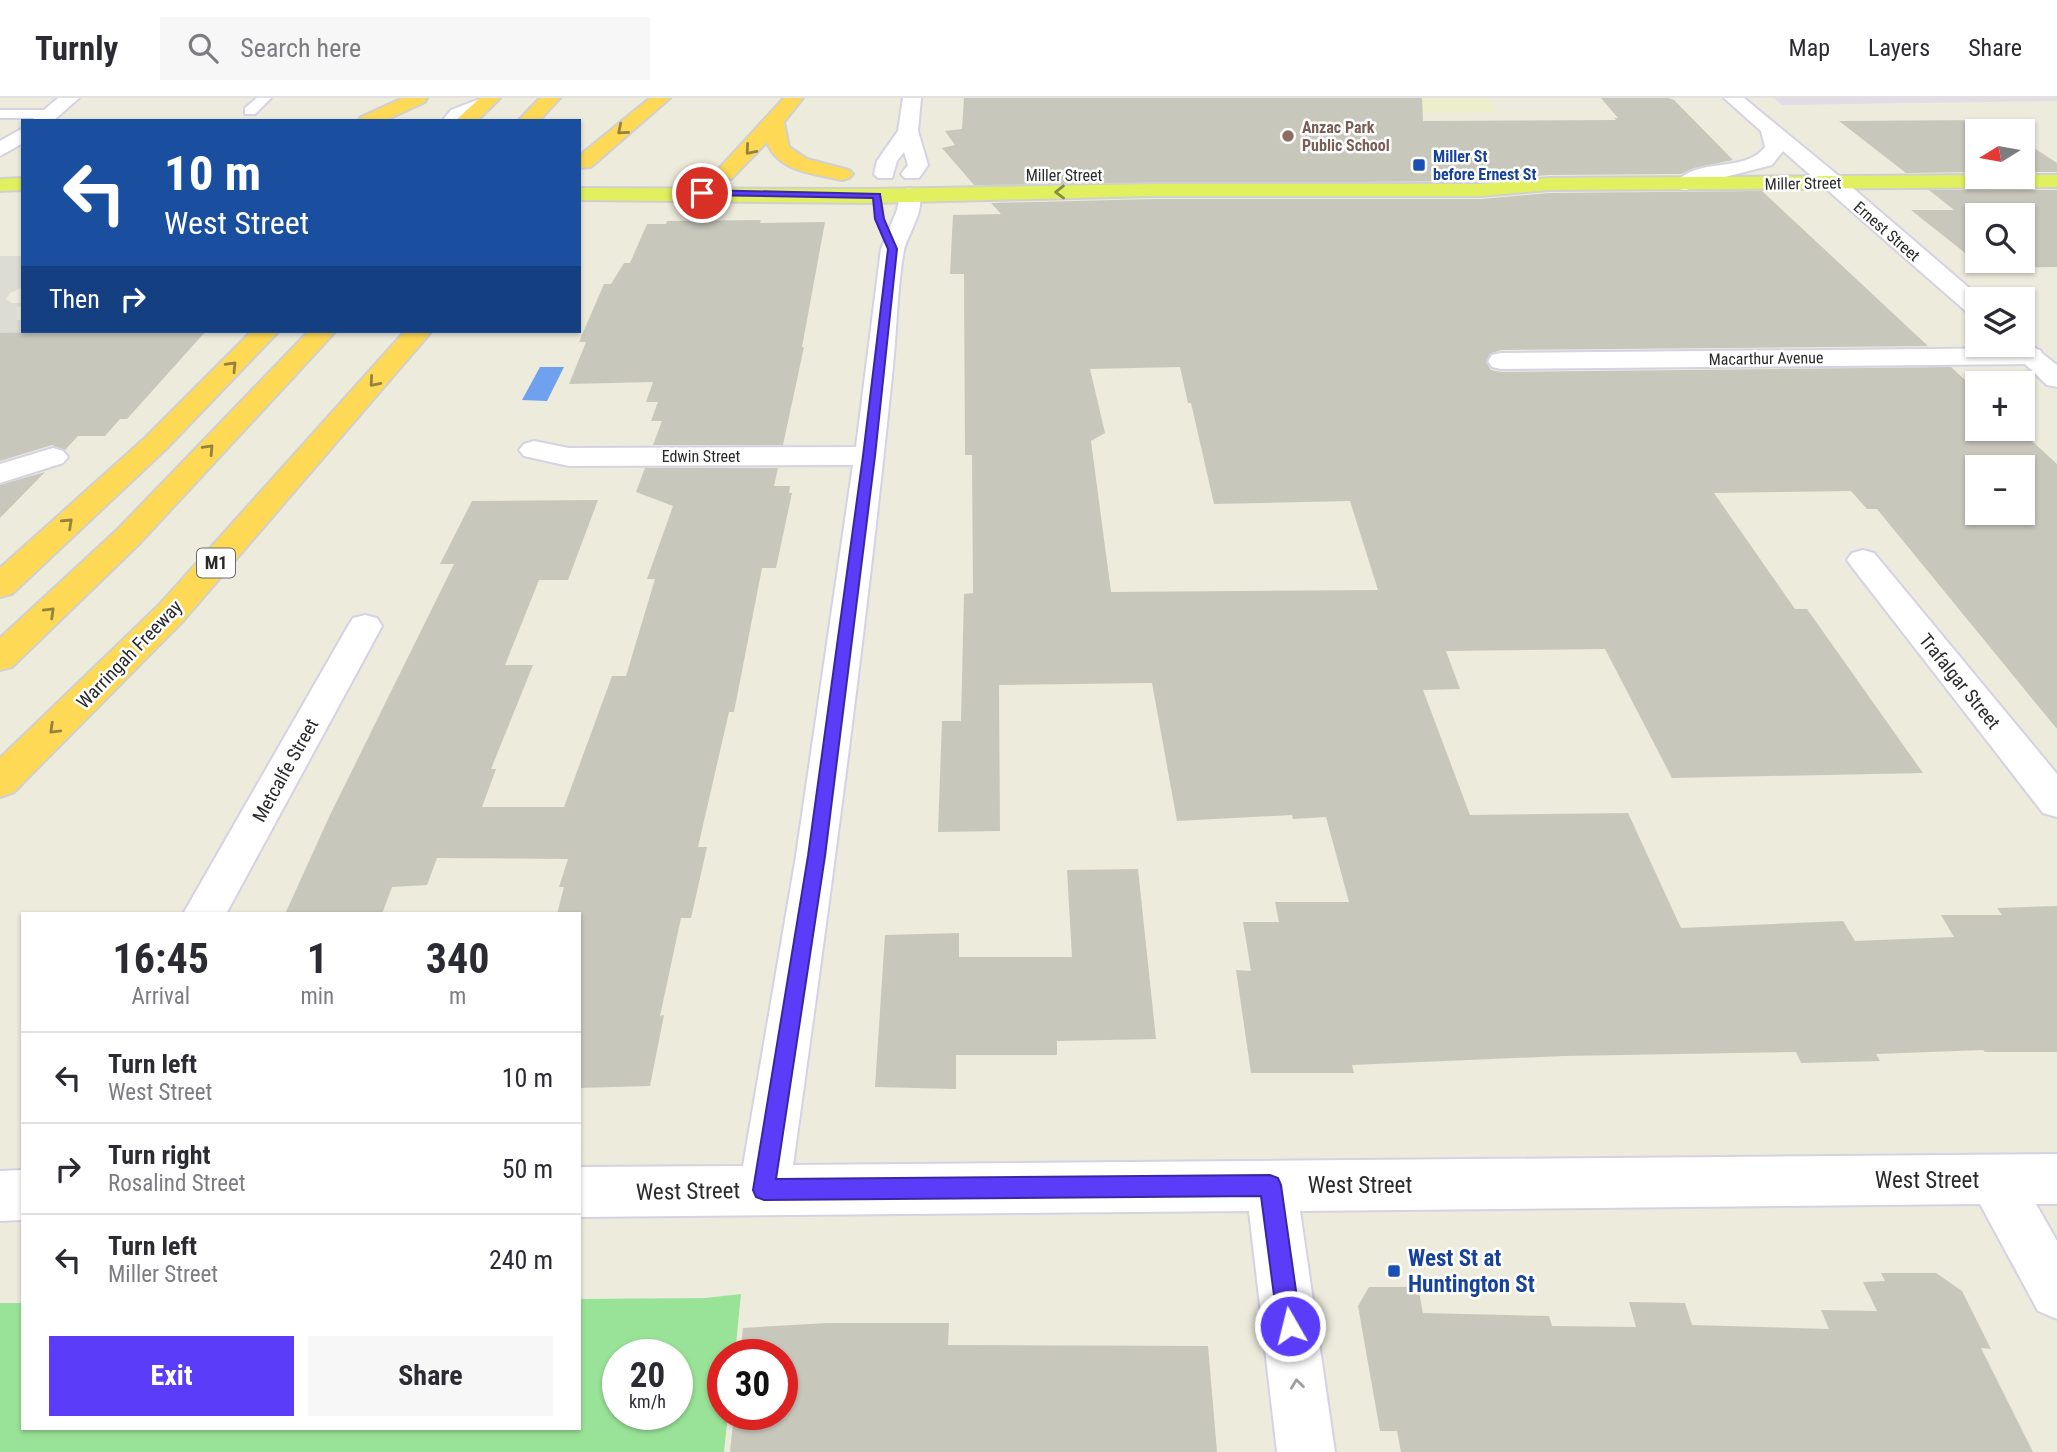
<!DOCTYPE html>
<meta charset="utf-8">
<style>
:root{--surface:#fff;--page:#f7f7f7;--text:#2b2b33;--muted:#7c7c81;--line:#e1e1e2;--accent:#5b3cf9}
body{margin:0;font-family:"Roboto Condensed",sans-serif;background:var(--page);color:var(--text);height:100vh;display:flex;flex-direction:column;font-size:26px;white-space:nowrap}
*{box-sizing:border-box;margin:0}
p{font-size:23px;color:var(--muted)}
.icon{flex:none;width:38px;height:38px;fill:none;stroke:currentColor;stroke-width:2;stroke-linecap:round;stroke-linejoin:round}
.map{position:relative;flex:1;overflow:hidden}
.side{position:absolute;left:21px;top:814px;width:560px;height:518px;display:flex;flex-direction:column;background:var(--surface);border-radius:0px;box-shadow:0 2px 5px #0004}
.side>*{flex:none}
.hud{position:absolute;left:21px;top:21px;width:560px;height:214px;border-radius:0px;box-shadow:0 2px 5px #0004;background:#1a4fa0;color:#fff;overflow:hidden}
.needle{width:46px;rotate:259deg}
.fabs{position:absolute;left:1965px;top:21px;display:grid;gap:14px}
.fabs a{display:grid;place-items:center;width:70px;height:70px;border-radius:0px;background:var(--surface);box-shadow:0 2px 5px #0004;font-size:35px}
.speed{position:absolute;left:602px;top:1241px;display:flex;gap:14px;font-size:35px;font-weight:700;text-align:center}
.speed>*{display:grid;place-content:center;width:91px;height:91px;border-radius:50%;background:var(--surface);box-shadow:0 2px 5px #0004;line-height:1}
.speed small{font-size:18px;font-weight:400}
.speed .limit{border:10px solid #d22;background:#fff;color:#111}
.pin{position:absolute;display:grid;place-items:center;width:60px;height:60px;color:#fff;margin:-30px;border:4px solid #fff;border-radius:50%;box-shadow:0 2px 7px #0007}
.me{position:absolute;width:77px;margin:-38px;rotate:352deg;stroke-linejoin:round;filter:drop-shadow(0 0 5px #0008)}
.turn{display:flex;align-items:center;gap:24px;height:147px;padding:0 28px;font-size:32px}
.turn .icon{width:91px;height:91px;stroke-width:2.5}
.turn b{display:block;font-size:49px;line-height:60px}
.then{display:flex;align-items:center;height:66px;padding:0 28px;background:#0003;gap:14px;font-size:26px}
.eta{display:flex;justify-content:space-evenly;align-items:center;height:119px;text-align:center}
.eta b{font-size:42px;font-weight:700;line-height:49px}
.cta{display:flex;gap:14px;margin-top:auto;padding:14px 28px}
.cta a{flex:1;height:80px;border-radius:0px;background:var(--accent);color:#fff;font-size:28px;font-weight:700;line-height:80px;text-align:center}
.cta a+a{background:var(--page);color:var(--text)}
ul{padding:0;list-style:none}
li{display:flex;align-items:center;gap:21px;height:91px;padding:0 28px;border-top:2px solid var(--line)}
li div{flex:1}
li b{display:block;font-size:26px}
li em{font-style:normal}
header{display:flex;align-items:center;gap:42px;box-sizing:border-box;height:98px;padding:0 35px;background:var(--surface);border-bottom:2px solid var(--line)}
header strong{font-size:33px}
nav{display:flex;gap:38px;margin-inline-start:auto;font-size:24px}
.search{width:490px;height:63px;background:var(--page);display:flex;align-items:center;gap:18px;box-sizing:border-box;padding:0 24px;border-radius:0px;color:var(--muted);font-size:26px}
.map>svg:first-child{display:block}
.industrial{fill:#e2dde5}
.education{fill:#edeecc}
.green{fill:#99e399;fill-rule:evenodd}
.plaza{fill:#dddcd3}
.water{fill:#70a1ee}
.building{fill:#c8c7bc;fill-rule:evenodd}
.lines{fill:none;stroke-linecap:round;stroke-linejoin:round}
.service-casing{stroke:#d4d2e3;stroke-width:4}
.minor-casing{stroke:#d4d2e3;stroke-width:4}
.tertiary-casing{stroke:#d4d2e3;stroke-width:4}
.secondary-casing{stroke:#d4d2e3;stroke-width:4}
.primary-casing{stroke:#d0d0d0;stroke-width:4}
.motorway-casing{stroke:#d0d0d0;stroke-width:4}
.service{fill:#fff;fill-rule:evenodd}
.minor{fill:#fff;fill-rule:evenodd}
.tertiary{fill:#fff;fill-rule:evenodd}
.secondary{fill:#fff;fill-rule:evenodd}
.primary{fill:#e0f05e;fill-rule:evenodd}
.motorway{fill:#fed956;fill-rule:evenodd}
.oneway{stroke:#948240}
.oneway2{stroke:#858d44}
.oneway3{stroke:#9f9f9f}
.route{fill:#5b3cf9;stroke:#3b27a2;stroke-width:2}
.education-dot{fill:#8d6e63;stroke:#fff;stroke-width:2.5}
.transit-dot{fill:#1a4fb4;stroke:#fff;stroke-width:2.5}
.labels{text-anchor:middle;stroke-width:5;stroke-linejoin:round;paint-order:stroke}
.far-education-label{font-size:16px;font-weight:bold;fill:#785e54;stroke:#fff;text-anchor:start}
.far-transit-label{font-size:16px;font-weight:bold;fill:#164399;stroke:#fff;text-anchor:start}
.far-street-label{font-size:16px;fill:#2a2a2a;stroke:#fff}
.shield{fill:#fff;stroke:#6a6a6a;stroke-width:2}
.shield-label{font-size:18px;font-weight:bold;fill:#2a2a2a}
.street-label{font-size:19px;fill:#2a2a2a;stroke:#fff}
.near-street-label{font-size:23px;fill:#2a2a2a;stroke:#fff}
.near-transit-label{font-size:23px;font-weight:bold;fill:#164399;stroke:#fff;text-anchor:start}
</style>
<header>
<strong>Turnly</strong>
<div class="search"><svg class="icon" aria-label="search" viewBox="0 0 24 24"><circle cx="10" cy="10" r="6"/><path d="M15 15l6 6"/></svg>Search here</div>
<nav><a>Map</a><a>Layers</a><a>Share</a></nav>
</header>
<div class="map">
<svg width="2057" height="1354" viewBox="0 0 2057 1354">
<rect width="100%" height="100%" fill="#ecebdc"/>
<path class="industrial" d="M1774,0H2057V3L1782,7Z"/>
<path class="education" d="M1132,0H1487L1497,14L1318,15Z"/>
<path class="green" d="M741,1196L735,1256H723V1316H728L724,1354H0V1205H23V1330H579V1201L705,1200ZM618,1256H677V1316H618Z"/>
<path class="plaza" d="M0,158H23V189L10,195L6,201L12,205H23V208L17,209V222H23V233H97L48,281L0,235Z"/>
<path class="water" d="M540,269H564L547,303L522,302Z"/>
<path class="building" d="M964,0H1422L1423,23L1616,22L1614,20H1618L1601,0H1668L1674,2L1733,62L1694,70L1681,76L1549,77L1482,83L974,87L942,50L955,47L945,33L962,31Z
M1991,22L2008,33H1978V74L1906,75L1839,23Z
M2023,43L2057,65V74H2023Z
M1929,92H2057V169L1984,170L1911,112H1954ZM1978,117H2023V163H1978Z
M1762,93L1928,248L1501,252L1490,256L1486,264L1491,272L1501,274L1951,269L1978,294V331H2019L2057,366V631L1877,411H1867L1851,393L1714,395L1795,511H1807L1923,675L1672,680L1605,551L1446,553L1460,591L1423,592L1470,717L1628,715L1681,830L1843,823L1855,843L1954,839L1941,817H2002L1997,810L2057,808V954H1985L1983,952L1876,956L1880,963L1801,965L1796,954L1564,958L1352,967L1354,975H1251L1236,872L1251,873L1243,824H1279L1275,804H1349L1326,719L1293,721L1292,717L1177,723L1152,585L999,587L1000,733L938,734L942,623H961L964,496L973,495L972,357H965L964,176H950L953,117L1001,116L991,105L1153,101H1482L1549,95ZM1180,269L1188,305H1191L1214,406L1350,403L1378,492L1111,494L1091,343L1105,335L1090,271ZM1978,369H2023V415H1978Z
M761,122L760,125L825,124L802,249H804L783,347H653L662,323H651L658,304H646L653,284L569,286L586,244H579L604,186H611L624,165H630L647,126H666L667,123Z
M97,233H206L127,321H120L105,338H78L65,352L52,347L0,363V235Z
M645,370H778L774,388H790L789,395H792L776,470H762L734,614H729L698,749H707L691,820H681L660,918L664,917L650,988L579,990V816H557L564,789H559L568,761L437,760L427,787L392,789L382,816H285L330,717L454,466H440L472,403L598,402L568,482H539L505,567H533L491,671H496L482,709H564L612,578H626L655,481H647L673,408L636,394Z
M45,374L0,420V387Z
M1138,771L1156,941L1057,943V957H956V991L875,989L885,837L959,835V859H1072L1067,772Z
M1881,1175H1936L1962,1193L1991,1251L1981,1250L2033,1354H1401L1397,1333H1380L1358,1208L1369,1189H1418L1423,1215L1549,1218L1552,1228L1636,1229L1629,1204L1685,1205L1692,1227L1829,1231L1821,1212L1877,1213L1863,1184L1885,1183Z
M827,1225H949L948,1247L1208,1248L1217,1354H730L734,1316H782V1256H740L743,1230Z"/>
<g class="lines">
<g class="service-casing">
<path id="service" d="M257,0H271L255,16H245V10Z
M482,0H492L493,3L461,18L456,23H442L451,12Z
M0,12H50L57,16L50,20H0Z"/>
</g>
<g class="minor-casing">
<path id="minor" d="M58,0H79L53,23H31Z
M903,0H921L918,33L928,67L919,80H905L901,76L908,67L904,54L897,63L892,80H878L874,76L877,63L898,33Z
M23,30V45L0,58V43Z
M909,90L917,92C928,109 908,135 904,152C897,190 897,230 893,268C866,535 830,801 793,1067L2057,1056V1106H2036L2057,1143V1221L2038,1213L1980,1106L1300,1113L1335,1354H1277L1249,1113L579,1119V1069L743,1068L796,758L853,367L569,368L524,358L519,352L524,346L534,343L569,350L856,349L881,151L897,112L901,92Z
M2031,250L2040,252L2044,258L2040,264L2031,266L1501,271L1492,269L1488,263L1492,257L1501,255Z
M53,350L63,353L68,359L63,365L0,385V366Z
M1863,452L1874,455L2057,676V719L2043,715L1852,469L1847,462L1852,455Z
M365,517L377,520L382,528L226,816H183L348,528L353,520Z
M23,1072V1122L0,1123V1073Z"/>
</g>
<g class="tertiary-casing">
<path id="tertiary" d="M1832,78L1840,79L1982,201H1978V218L1969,216L1824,89L1821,84L1824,79Z
M2023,240L2057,267V289L2047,287L2005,247H2023Z"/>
</g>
<g class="secondary-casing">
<path id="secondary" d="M1724,0H1744L1840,79L1843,84L1840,89H1824L1783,53L1772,67L1713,82L1686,92L1678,91L1675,86C1695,58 1745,76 1765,49L1761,33Z"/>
</g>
<g class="primary-casing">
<path id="primary" d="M1978,77H2057V89L1549,92L1482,98H1153L871,105L579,102V90L871,91L1153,86H1482L1549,80Z
M23,80V92L0,93V81Z"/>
</g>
<g class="motorway-casing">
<path id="motorway" d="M403,0H427L425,4L384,23H358L361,19Z
M480,0H500L477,23H455Z
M540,0H560L539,23H518Z
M650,0H670L591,69L579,70V58Z
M784,0H803L784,24L789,49L807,61L849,72L853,76L849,80L842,82C815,76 778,74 767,44L731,81H717L713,77Z
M252,233H279L166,351L12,496L0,499V470L146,339Z
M309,233H336L140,445L12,569L0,572V540L118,431Z
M405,233H432L183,523L14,694L0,699V660L159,507Z"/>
</g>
<use href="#service" class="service"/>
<use href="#minor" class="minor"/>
<use href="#tertiary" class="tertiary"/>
<use href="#secondary" class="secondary"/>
<use href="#primary" class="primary"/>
<use href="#motorway" class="motorway"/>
</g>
<defs><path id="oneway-chevron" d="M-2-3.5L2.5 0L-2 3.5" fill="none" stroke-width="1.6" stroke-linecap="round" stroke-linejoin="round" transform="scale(1.75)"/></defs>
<g class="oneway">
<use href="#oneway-chevron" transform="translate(622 32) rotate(140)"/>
<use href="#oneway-chevron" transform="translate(750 52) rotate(131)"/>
<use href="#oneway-chevron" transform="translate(232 268) rotate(-46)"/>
<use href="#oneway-chevron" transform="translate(374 284) rotate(131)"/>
<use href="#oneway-chevron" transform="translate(209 351) rotate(-47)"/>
<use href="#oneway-chevron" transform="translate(68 425) rotate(-43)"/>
<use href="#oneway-chevron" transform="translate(50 514) rotate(-44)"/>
<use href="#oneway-chevron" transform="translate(54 631) rotate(136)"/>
</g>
<use class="oneway2" href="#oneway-chevron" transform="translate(1060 94) rotate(179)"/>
<use class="oneway3" href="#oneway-chevron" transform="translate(1297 1286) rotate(-97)"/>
<path class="route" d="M702,92L880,96L884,121L897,151L875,358L825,758L776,1081L1270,1077L1278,1080L1281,1087L1301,1228L1298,1236L1290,1239L1282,1236L1278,1228L1261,1098L764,1102L756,1099L753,1092L808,758L863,358L888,151L875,121L873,100L699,97L698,95Z"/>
<circle class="education-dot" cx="1288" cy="38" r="7"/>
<g class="transit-dot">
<rect x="1412" y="60" width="14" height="14" rx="3.5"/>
<rect x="1387" y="1166" width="14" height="14" rx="3.5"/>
</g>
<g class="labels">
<g class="far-education-label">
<text x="1302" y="35">Anzac Park<tspan x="1302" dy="18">Public School</tspan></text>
</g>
<g class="far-transit-label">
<text x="1433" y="64">Miller St<tspan x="1433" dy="18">before Ernest St</tspan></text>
</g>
<g class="far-street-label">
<text x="1064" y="83">Miller Street</text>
<text transform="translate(1803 85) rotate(-1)" y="6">Miller Street</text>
<text transform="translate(1887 133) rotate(41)" y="6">Ernest Street</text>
<text transform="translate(1766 260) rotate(-1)" y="6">Macarthur Avenue</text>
<text x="701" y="364">Edwin Street</text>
</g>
<rect class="shield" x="197" y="450.5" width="38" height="29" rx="5"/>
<g class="shield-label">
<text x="216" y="471">M1</text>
</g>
<g class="street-label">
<text transform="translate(129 556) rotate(-46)" y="7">Warringah Freeway</text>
<text transform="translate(1960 583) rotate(51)" y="7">Trafalgar Street</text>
<text transform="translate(285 672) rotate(-61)" y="7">Metcalfe Street</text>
</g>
<g class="near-street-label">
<text x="1927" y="1090">West Street</text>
<text x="1360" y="1095">West Street</text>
<text transform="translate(688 1093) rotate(-1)" y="8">West Street</text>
</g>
<g class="near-transit-label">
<text x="1408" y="1168">West St at<tspan x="1408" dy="26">Huntington St</tspan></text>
</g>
</g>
</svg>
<div class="fabs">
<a><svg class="needle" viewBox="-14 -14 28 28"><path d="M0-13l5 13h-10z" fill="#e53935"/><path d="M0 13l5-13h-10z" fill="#7c7c81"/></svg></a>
<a><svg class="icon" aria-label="search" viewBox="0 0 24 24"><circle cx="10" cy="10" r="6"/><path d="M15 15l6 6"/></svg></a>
<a><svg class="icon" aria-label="layers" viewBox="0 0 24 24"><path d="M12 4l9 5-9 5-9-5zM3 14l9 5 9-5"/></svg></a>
<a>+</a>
<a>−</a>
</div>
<div class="speed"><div>20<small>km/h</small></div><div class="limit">30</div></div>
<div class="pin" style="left:702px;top:95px;background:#d93025"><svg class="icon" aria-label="arrive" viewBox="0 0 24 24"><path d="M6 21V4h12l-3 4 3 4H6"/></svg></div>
<svg class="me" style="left:1290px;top:1228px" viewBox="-20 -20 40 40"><circle r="17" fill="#5b3cf9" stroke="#fff" stroke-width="3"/><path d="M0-11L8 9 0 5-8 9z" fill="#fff"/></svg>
<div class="hud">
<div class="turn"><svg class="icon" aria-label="left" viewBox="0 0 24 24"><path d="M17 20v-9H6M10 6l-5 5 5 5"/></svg><div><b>10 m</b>West Street</div></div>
<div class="then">Then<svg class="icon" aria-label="right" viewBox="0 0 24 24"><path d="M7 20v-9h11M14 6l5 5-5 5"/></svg></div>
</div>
<section class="side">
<div class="eta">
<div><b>16:45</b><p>Arrival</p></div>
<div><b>1</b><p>min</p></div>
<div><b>340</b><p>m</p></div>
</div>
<ul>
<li><svg class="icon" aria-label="left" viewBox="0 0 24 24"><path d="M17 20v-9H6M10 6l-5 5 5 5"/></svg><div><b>Turn left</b><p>West Street</p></div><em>10 m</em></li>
<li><svg class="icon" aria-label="right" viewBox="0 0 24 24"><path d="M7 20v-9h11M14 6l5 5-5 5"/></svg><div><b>Turn right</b><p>Rosalind Street</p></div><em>50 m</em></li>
<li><svg class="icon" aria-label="left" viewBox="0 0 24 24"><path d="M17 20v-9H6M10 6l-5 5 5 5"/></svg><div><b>Turn left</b><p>Miller Street</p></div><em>240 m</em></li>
</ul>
<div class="cta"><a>Exit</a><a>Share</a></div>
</section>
</div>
